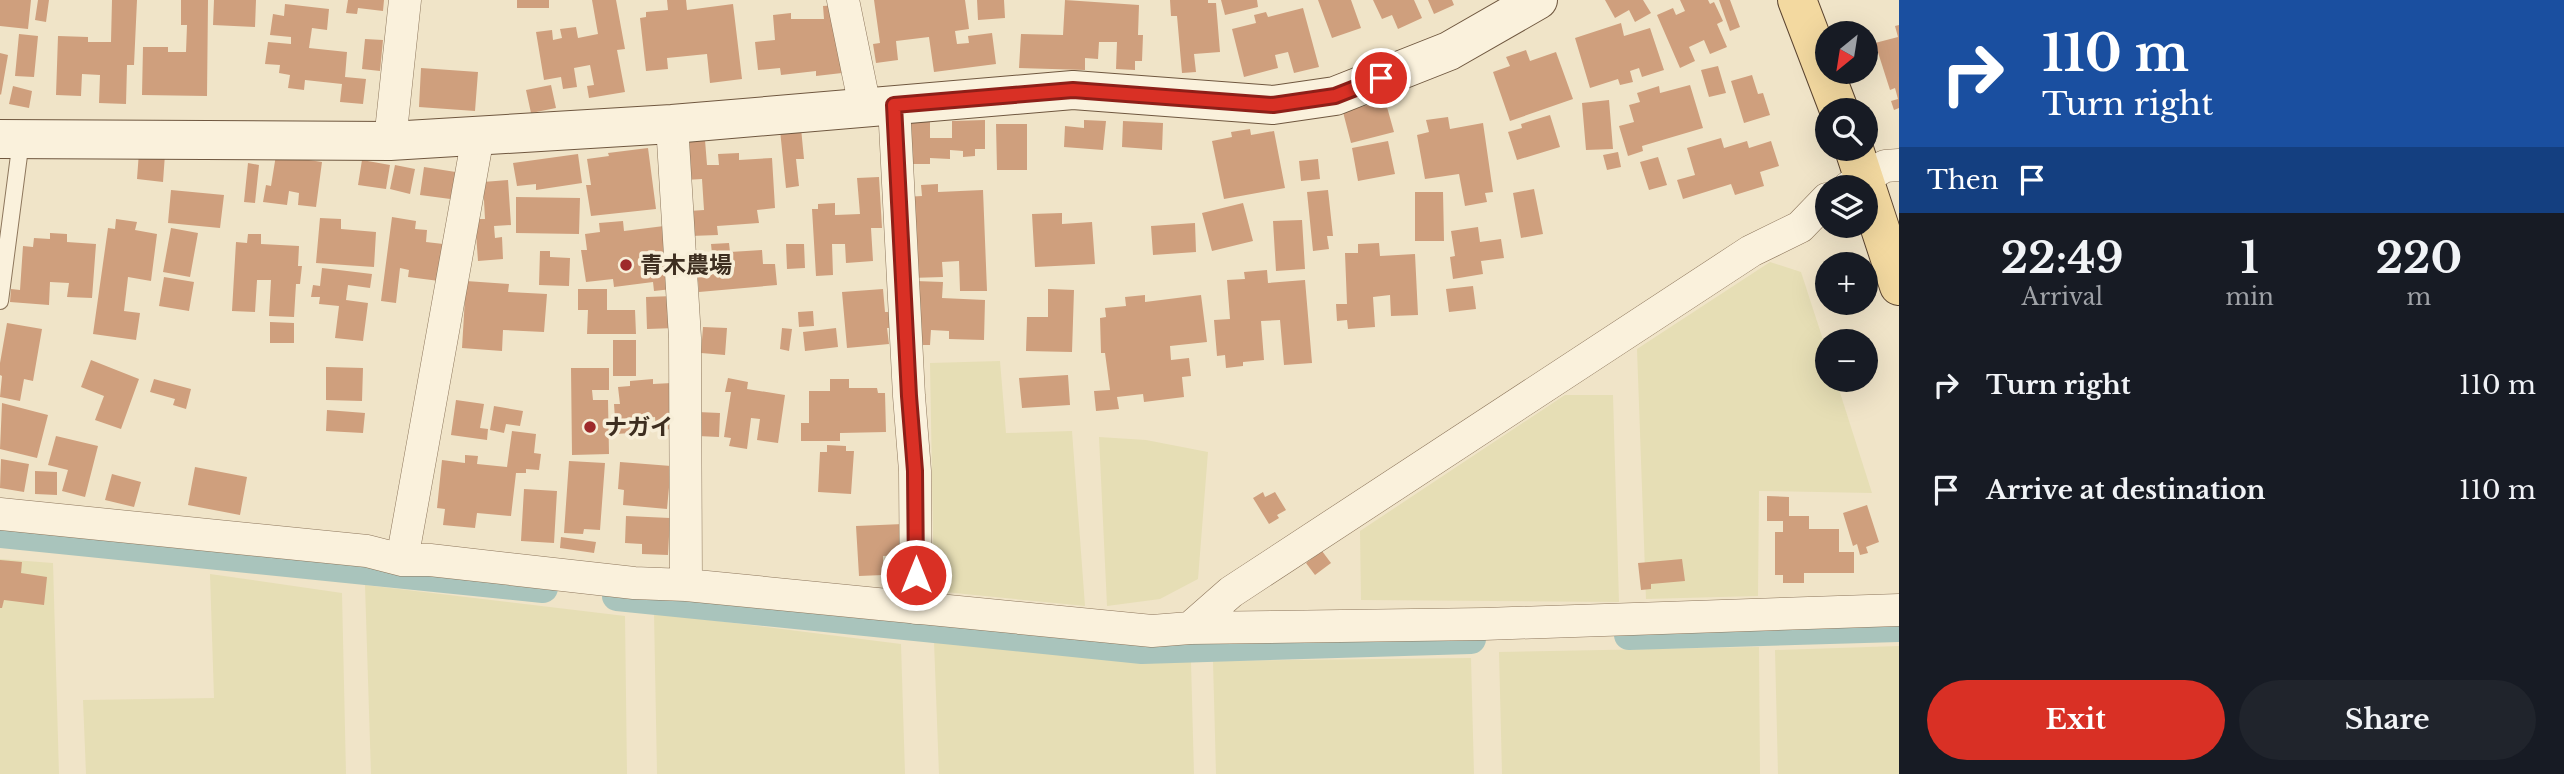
<!DOCTYPE html>
<meta charset="utf-8">
<style>
:root{--surface:#171b24;--page:#20242c;--text:#f1f3f6;--muted:#9ea1a6;--accent:#d93025}
body{margin:0;font-family:"Libre Baskerville","Noto Sans JP",serif;background:var(--page);color:var(--text);height:100vh;display:flex;flex-direction:column;font-size:26px;white-space:nowrap}
*{box-sizing:border-box;margin:0}
p{font-size:23px;color:var(--muted)}
.icon{flex:none;width:38px;height:38px;fill:none;stroke:currentColor;stroke-width:2;stroke-linecap:round;stroke-linejoin:round}
.map{position:relative;flex:1;overflow:hidden}
.side{display:flex;flex-direction:column;background:var(--surface);width:665px}
.side>*{flex:none}
.banner{background:#1a4fa0;color:#fff;overflow:hidden}
.needle{width:46px;rotate:210deg}
.tools{position:absolute;left:1815px;top:21px;display:grid;gap:14px}
.tools a{display:grid;place-items:center;width:63px;height:63px;border-radius:50%;background:var(--surface);box-shadow:0 7px 28px #0002;font-size:35px}
.pin{position:absolute;display:grid;place-items:center;width:60px;height:60px;color:#fff;margin:-30px;border:4px solid #fff;border-radius:50%;box-shadow:0 2px 7px #0007}
.me{position:absolute;width:77px;margin:-38px;rotate:0deg;stroke-linejoin:round;filter:drop-shadow(0 0 5px #0008)}
.turn{display:flex;align-items:center;gap:24px;height:147px;padding:0 28px;font-size:32px}
.turn .icon{width:91px;height:91px;stroke-width:2.5}
.turn b{display:block;font-size:49px;line-height:60px}
.then{display:flex;align-items:center;height:66px;padding:0 28px;background:#0003;gap:14px;font-size:26px}
.eta{display:flex;justify-content:space-evenly;align-items:center;height:119px;text-align:center}
.eta b{font-size:42px;font-weight:800;line-height:49px}
.primary-button{display:flex;gap:14px;margin-top:auto;padding:14px 28px}
.primary-button a{flex:1;height:80px;border-radius:42px;background:var(--accent);color:#fff;font-size:28px;font-weight:800;line-height:80px;text-align:center}
.primary-button a+a{background:var(--page);color:var(--text)}
ul{padding:0;list-style:none}
li{display:flex;align-items:center;gap:21px;height:105px;padding:0 28px}
li div{flex:1}
li b{display:block;font-size:26px}
li em{font-style:normal}
main{display:flex;flex:1;min-height:0}
.map>svg:first-child{display:block}
.farmland{fill:#e6deb5}
.lines{fill:none;stroke-linecap:round;stroke-linejoin:round}
.canal{stroke:#a9c4bc;stroke-width:30}
.building{fill:#cf9f7d}
.lane-casing{stroke:#8d765c;stroke-width:18}
.street-casing{stroke:#8d765c;stroke-width:33}
.secondary-casing{stroke:#6f573f;stroke-width:40}
.primary-casing{stroke:#5b4430;stroke-width:40}
.lane{stroke:#faf1dc;stroke-width:16}
.street{stroke:#faf1dc;stroke-width:32}
.secondary{stroke:#faf1dc;stroke-width:38}
.primary{stroke:#f3d9a0;stroke-width:38}
.route-casing{stroke:#8d1f18;stroke-width:18}
.route{stroke:#d93025;stroke-width:12}
.poi-dot{fill:#9e2a2b;stroke:#f7eed8;stroke-width:2.5}
.labels{text-anchor:middle;stroke-width:7;stroke-linejoin:round;paint-order:stroke}
.poi-label{font-size:23px;font-weight:bold;fill:#3d2e20;stroke:#f7eed8;text-anchor:start}
</style>
<main>
<div class="map">
<svg width="1899" height="774" viewBox="0 0 1899 774">
<rect width="100%" height="100%" fill="#f0e4c8"/>
<path class="farmland" d="M1770,262L1801,272L1827,352V380H1836L1872,493L1759,491L1758,596L1646,599L1637,349Z
M1000,361L1006,433L1072,431L1085,606L934,591L930,363Z
M1565,395H1613L1619,602L1361,600L1360,531Z
M1099,437L1146,440L1208,452L1198,579L1160,599L1107,606Z
M0,559L53,563L59,774H0Z
M210,574L342,593L346,774H86L83,700L214,698Z
M365,585L625,616L627,774H371Z
M654,613L901,644L905,774H657Z
M934,642L1191,662L1194,774H939Z
M1899,646V774H1778L1775,650Z
M1759,647L1760,774H1502L1499,652Z
M1471,658L1474,774H1216L1213,661Z"/>
<g class="lines">
<path class="canal" d="M0,533L543,588
M617,596L1142,649L1471,639
M1629,635L1899,627"/>
</g>
<path class="building" d="M0,0H31L28,29L0,26Z
M38,0H49L46,22L35,20Z
M112,0H137L134,65H127L126,104L99,103L100,75L82,74L81,96L56,95L58,36L88,37V42H111Z
M181,0H208L207,96L142,95L143,47H168V52H186L187,25H181Z
M214,0H256L255,27L213,25Z
M348,0H384L383,11L358,8L357,14L346,13Z
M517,0H549V8H517Z
M592,0H616L625,49L617,50L625,92L589,98L587,86L594,85L590,65L574,68L577,87L563,89L561,77L544,80L536,32L552,30L553,40L562,38L560,29L576,27L578,38L598,34Z
M667,0H686L687,10L733,4L742,79L710,83L707,54L667,58L668,69L646,71L640,18L646,17V12L668,10Z
M874,0H965L969,29L955,31L957,44L969,43L968,36L992,33L996,64L934,72L929,37L896,41L898,60L876,63L873,44L880,43Z
M977,0H1004L1005,18L978,20Z
M1065,0L1139,5L1138,35H1143L1142,61H1135V70L1116,69L1117,42H1099L1098,59L1085,58V70L1019,68L1021,34L1063,35Z
M1170,0H1208V3H1216L1220,52L1194,54L1196,72L1182,73L1177,16H1171Z
M1221,0H1257L1258,7L1225,15Z
M1318,0H1351L1361,28L1332,38Z
M1373,0H1414L1422,18L1398,29L1392,15L1382,19Z
M1428,0H1452L1454,5L1434,14Z
M1605,0H1643L1651,13L1635,22L1629,10L1615,18Z
M1680,0H1708L1710,4L1714,2L1723,21L1717,24L1727,47L1710,54L1704,40L1689,47L1695,61L1680,68L1657,15L1673,8L1676,15L1685,11Z
M1719,0H1730L1740,27L1730,31Z
M285,4L329,9L327,30L312,28L309,48L347,52L345,77L366,79L363,104L340,102L342,84L305,80L304,90L288,88L290,75L279,73L280,65L265,64L268,42L291,44V37L270,35L273,14L284,16Z
M839,5L842,73L816,76V71L781,75L780,68L758,70L755,42L775,40L773,15L791,13V19H824L823,6Z
M1303,8L1319,67L1294,73L1288,52L1275,55L1278,68L1244,77L1232,29L1256,23L1254,15L1266,12L1268,17Z
M1621,23L1624,36L1650,28L1664,70L1642,77L1639,68L1630,71L1633,82L1620,85L1618,79L1590,88L1575,38Z
M1899,25V108L1894,110L1891,101L1898,99L1895,88L1890,90L1875,43L1898,37L1895,26Z
M19,34L38,36L34,77L15,76Z
M365,39L383,40L380,71L362,69Z
M1526,50L1530,61L1556,52L1573,99L1510,121L1493,72L1510,66L1506,57Z
M0,53L8,55L1,95L0,94Z
M1718,66L1726,93L1709,97L1701,70Z
M421,68L478,72L475,111L419,107Z
M1752,75L1758,94L1763,93L1770,115L1744,123L1731,81Z
M551,85L556,108L531,113L526,90Z
M1690,85L1703,128L1642,146L1643,151L1628,156L1619,126L1634,122L1629,105L1640,102L1637,93L1659,86L1660,93Z
M13,86L32,91L29,108L9,104Z
M1385,100L1394,132L1351,143L1343,112Z
M1609,100L1613,149L1586,150L1582,103Z
M1550,115L1560,147L1517,160L1508,132L1522,128L1521,124Z
M1448,117L1450,129L1483,123L1493,192L1485,193L1487,202L1465,206L1459,174L1425,179L1417,135L1429,132L1426,120Z
M985,120V149H975V156L963,157V151L950,150V159L930,158V164H904V122L930,121V138H952V121Z
M1084,120L1106,121L1103,150L1064,147L1065,126L1084,128Z
M1123,121L1163,123L1162,150L1122,147Z
M996,124H1027V170H997Z
M801,128L804,159H796L799,186L786,188L780,130Z
M1250,129L1251,135L1274,131L1285,188L1224,199L1212,141L1232,137L1231,132Z
M1721,138L1724,148L1747,141L1749,148L1771,141L1779,166L1760,172L1764,186L1735,195L1731,184L1683,199L1677,180L1695,175L1687,148Z
M705,140L707,165H719L718,154L739,153V160L772,158L775,208L757,210L759,223L717,226L718,235L690,236L689,211L704,210L702,179L685,180L682,141Z
M1388,141L1395,174L1358,181L1352,148Z
M648,148L656,209L591,216L586,185H591L587,159L609,156L608,153Z
M139,152L165,154L163,182L137,179Z
M1618,152L1621,167L1607,170L1603,155Z
M578,154L582,183L536,190V184L517,186L513,163Z
M276,155L322,162L316,207L298,205L299,193L289,191L287,205L263,202L266,185L271,186Z
M1658,157L1667,185L1649,190L1640,162Z
M1318,159L1320,179L1301,181L1299,161Z
M362,160L390,165L386,189L358,185Z
M248,163L259,165L255,203L244,202Z
M395,165L415,169L410,194L390,189Z
M424,167L462,173L458,200L420,195Z
M879,177L882,228H871L873,261L846,263L845,244H832L833,275L816,276L812,209H818V204L835,203V215L860,214L857,178Z
M508,180L511,225L494,226L495,238L502,237L503,259L478,261L475,219H485L483,182Z
M938,184V192L983,190L987,291H960L959,261L942,262L943,277L910,278L904,197L922,196L921,185Z
M1534,189L1543,234L1521,238L1513,193Z
M171,190L224,195L220,228L168,223Z
M1328,190L1333,236H1327L1329,249L1313,251L1307,192Z
M1415,192H1443L1444,241H1415Z
M516,197L580,198L579,234L516,233Z
M1243,203L1253,241L1212,251L1202,213Z
M1062,213V224L1092,222L1095,264L1035,267L1032,214Z
M392,217L416,221L415,229L427,230L426,242L452,245L447,282L408,277L409,270L400,268L396,303L381,301Z
M320,218L341,219V229L376,232L374,267L316,263Z
M116,219L137,222L135,230L157,234L151,281L128,277L124,311L140,313L136,340L93,334L108,228L115,229Z
M1302,220L1305,269L1276,271L1273,221Z
M623,221L624,231L664,226L672,289L654,291L653,282L614,287L613,279L586,282L581,250H587L585,234L600,232L599,223Z
M1195,223L1196,252L1153,255L1151,226Z
M1478,227L1480,242L1501,239L1504,258L1481,261L1483,274L1453,279L1450,257L1455,256L1451,231Z
M171,228L198,233L190,277L163,272Z
M50,233L67,234V242L96,244L92,298L67,297L69,283L50,282L49,305L10,302L11,289L20,290L23,246L33,247L34,238L50,239Z
M248,234H261V244L299,246L298,266H302L300,284H296L294,317L269,316L271,280H257L255,312L232,311L236,242L247,243Z
M729,243L730,252L762,250L763,264H775L777,285L699,292L696,256L712,254L711,244Z
M1379,243L1380,256L1415,254L1418,315L1391,316L1390,295L1373,297L1375,327L1348,329L1347,320L1337,321L1336,304H1347L1345,253H1358V244Z
M786,244H804L805,268L787,269Z
M540,251H550V257L570,258L569,286L539,285Z
M322,268L372,274L370,288L348,285L346,300L368,303L363,341L335,338L339,306L319,304L320,297H311L313,285L320,286Z
M1267,270L1268,283L1305,280L1312,363L1284,365L1280,320L1261,321L1264,360L1243,362V366L1226,368L1225,355L1217,356L1214,320L1230,319L1227,280L1245,279L1244,272Z
M164,277L194,282L189,311L159,306Z
M466,281L509,284L508,292L547,294L544,332L503,330L502,351L462,348Z
M915,281L943,282L942,298L985,300L984,340L949,339V331L931,330L930,345H913Z
M1473,286L1476,309L1449,312L1446,289Z
M578,289H607V310H635L636,334H587L588,310H578Z
M883,289L885,312H890L891,328H887L889,344L847,348L842,292Z
M1048,289L1074,290L1072,352L1026,351L1027,317H1048Z
M1145,295V302L1201,295L1207,342L1170,346L1171,360L1189,358L1191,376L1182,377L1184,397L1144,402L1143,394L1117,397L1119,409L1096,411L1094,391L1110,390L1105,353H1101L1100,318L1106,317L1105,308L1126,306L1125,297Z
M674,296L675,328L647,329L646,297Z
M813,311L814,326L799,327L798,312Z
M270,322L294,323V343H270Z
M7,323L42,329L33,381L24,379L20,401L0,397L2,376L0,375V363Z
M703,327L727,328L725,355L701,353Z
M782,328L792,329L789,351L780,349Z
M836,328L838,347L805,351L803,332Z
M613,340H636V376H613Z
M91,360L139,379L121,429L95,420L104,396L81,387Z
M326,367L363,368L362,401L326,400Z
M571,368H609V390H592L593,400H608L609,454L572,455Z
M1068,375L1070,405L1022,408L1019,378Z
M728,378L748,382L747,389L785,395L778,443L757,440L760,419L751,418L747,449L729,446L731,438L724,437L731,392H725Z
M154,379L191,389L186,409L173,405L175,399L150,392Z
M653,379V384L672,383L676,429L656,430L655,417L643,418L644,432L616,434L614,404H620L618,387L630,386V381Z
M830,379H849V388H877L878,393H885L886,432L840,433V441H801V423H809V391H830Z
M456,400L484,404L480,428L488,429L487,440L451,435Z
M2,403L48,415L37,458L0,449Z
M494,406L523,411L520,426L506,424L504,433L490,430Z
M327,410L365,413L363,433L326,431Z
M698,412L720,413L719,437L698,436Z
M512,431L536,434L534,453L541,454L539,470L526,469V473H516L511,516L477,513L475,528L443,525L445,509L437,508L442,460L465,463V455L478,456L477,464L507,467Z
M56,436L98,446L85,497L62,491L68,470L48,465Z
M827,445L846,446V451H854L851,494L818,492L820,452H827Z
M1,459L29,464L24,492L0,488Z
M569,461L605,463L600,530L584,529L583,534L564,533Z
M620,462L671,466L667,509L623,505L624,490L618,489Z
M195,467L247,477L240,515L188,505Z
M35,471L57,472V495L35,494Z
M112,474L141,482L134,507L105,500Z
M524,489L557,491L554,543L521,541Z
M1263,492L1265,497L1275,492L1286,510L1277,515L1279,518L1269,524L1253,498Z
M1767,496L1789,497V516H1809V529H1839V552H1854V573H1804V583H1783V575H1775V532H1783V521H1767Z
M1867,505L1879,542L1866,547L1868,553L1860,555L1857,544L1853,546L1843,513Z
M626,516L670,518L668,555L642,554V544L625,543Z
M903,524L905,555L883,556V575L859,576L856,526Z
M561,537L596,542L594,553L560,548Z
M1322,551L1331,563L1315,575L1306,563Z
M1682,559L1685,581L1651,584V589L1641,590L1638,563Z
M0,560L22,562L21,573L47,577L44,605L4,600L2,608H0Z"/>
<g class="lines">
<g class="lane-casing">
<path id="lane" d="M0,301L21,140"/>
</g>
<g class="street-casing">
<path id="street" d="M843,0L865,107
M894,105L909,396L915,471L916,608
M672,124L685,338L686,585
M390,141L405,0
M1849,187L1885,166L1899,165
M0,514L367,551L402,560H430L634,583L686,585L1152,631L1190,628L1484,624L1899,610
M402,560L478,136
M1190,628L1231,592L1751,251L1800,227L1827,199"/>
</g>
<g class="secondary-casing">
<path id="secondary" d="M0,139L390,141L672,124L1073,90L1273,105L1335,96L1449,51L1538,0"/>
</g>
<g class="primary-casing">
<path id="primary" d="M1797,0L1839,110
M1854,149L1899,286"/>
</g>
<use href="#lane" class="lane"/>
<use href="#street" class="street"/>
<use href="#secondary" class="secondary"/>
<use href="#primary" class="primary"/>
</g>
<g class="lines">
<g class="route-casing">
<path id="route" d="M916,575L915,471L909,396L894,105L1073,90L1273,105L1335,96L1381,78"/>
</g>
<use href="#route" class="route"/>
</g>
<g class="poi-dot">
<circle cx="626" cy="265" r="7"/>
<circle cx="590" cy="427" r="7"/>
</g>
<g class="labels">
<g class="poi-label">
<text x="640" y="273">青木農場</text>
<text x="604" y="435">ナガイ</text>
</g>
</g>
</svg>
<div class="tools">
<a><svg class="needle" viewBox="-14 -14 28 28"><path d="M0-13l5 13h-10z" fill="#e53935"/><path d="M0 13l5-13h-10z" fill="#9ea1a6"/></svg></a>
<a><svg class="icon" aria-label="search" viewBox="0 0 24 24"><circle cx="10" cy="10" r="6"/><path d="M15 15l6 6"/></svg></a>
<a><svg class="icon" aria-label="layers" viewBox="0 0 24 24"><path d="M12 4l9 5-9 5-9-5zM3 14l9 5 9-5"/></svg></a>
<a>+</a>
<a>−</a>
</div>
<div class="pin" style="left:1381px;top:78px;background:#d93025"><svg class="icon" aria-label="arrive" viewBox="0 0 24 24"><path d="M6 21V4h12l-3 4 3 4H6"/></svg></div>
<svg class="me" style="left:916px;top:575px" viewBox="-20 -20 40 40"><circle r="17" fill="#d93025" stroke="#fff" stroke-width="3"/><path d="M0-11L8 9 0 5-8 9z" fill="#fff"/></svg>
</div>
<section class="side">
<div class="banner">
<div class="turn"><svg class="icon" aria-label="right" viewBox="0 0 24 24"><path d="M7 20v-9h11M14 6l5 5-5 5"/></svg><div><b>110 m</b>Turn right</div></div>
<div class="then">Then<svg class="icon" aria-label="arrive" viewBox="0 0 24 24"><path d="M6 21V4h12l-3 4 3 4H6"/></svg></div>
</div>
<div class="eta">
<div><b>22:49</b><p>Arrival</p></div>
<div><b>1</b><p>min</p></div>
<div><b>220</b><p>m</p></div>
</div>
<ul>
<li><svg class="icon" aria-label="right" viewBox="0 0 24 24"><path d="M7 20v-9h11M14 6l5 5-5 5"/></svg><div><b>Turn right</b></div><em>110 m</em></li>
<li><svg class="icon" aria-label="arrive" viewBox="0 0 24 24"><path d="M6 21V4h12l-3 4 3 4H6"/></svg><div><b>Arrive at destination</b></div><em>110 m</em></li>
</ul>
<div class="primary-button"><a>Exit</a><a>Share</a></div>
</section>
</main>
